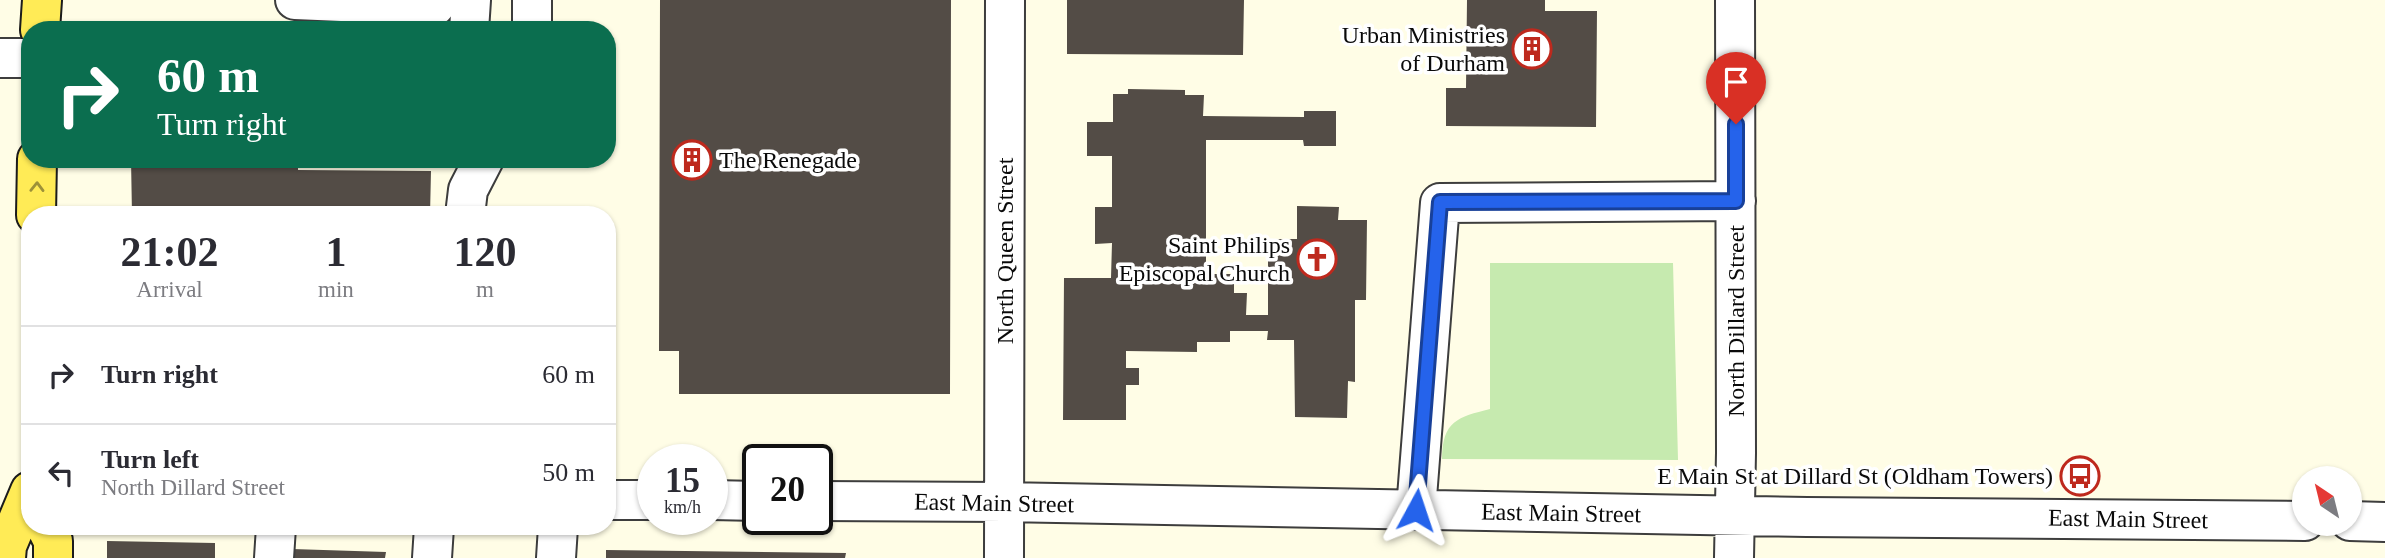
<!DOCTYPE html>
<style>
:root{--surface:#fff;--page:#f2f2f3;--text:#2b2b33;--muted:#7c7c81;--line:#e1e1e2}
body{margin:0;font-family:Georgia,serif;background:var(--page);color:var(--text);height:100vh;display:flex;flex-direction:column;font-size:26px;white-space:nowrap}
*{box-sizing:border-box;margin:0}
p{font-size:23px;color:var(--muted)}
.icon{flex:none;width:38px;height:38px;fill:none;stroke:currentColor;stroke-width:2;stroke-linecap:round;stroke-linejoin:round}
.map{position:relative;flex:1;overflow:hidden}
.drawer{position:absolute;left:21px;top:206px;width:595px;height:329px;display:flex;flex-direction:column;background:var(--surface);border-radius:28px;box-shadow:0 2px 5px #0004}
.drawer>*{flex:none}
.hud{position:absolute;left:21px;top:21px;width:595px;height:147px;border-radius:28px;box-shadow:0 2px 5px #0004;background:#0b6e4f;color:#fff;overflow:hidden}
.needle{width:46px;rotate:325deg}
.controls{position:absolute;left:2292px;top:466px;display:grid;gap:14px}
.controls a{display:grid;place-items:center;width:70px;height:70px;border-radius:50%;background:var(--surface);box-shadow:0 2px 5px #0004;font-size:35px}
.speed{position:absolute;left:637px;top:444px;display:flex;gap:14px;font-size:35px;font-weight:700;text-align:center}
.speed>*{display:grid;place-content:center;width:91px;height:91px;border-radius:50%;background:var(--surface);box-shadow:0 2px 5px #0004;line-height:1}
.speed small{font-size:18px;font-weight:400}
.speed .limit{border:4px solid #111;border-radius:10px;background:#fff;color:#111}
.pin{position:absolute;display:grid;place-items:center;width:60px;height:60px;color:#fff;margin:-72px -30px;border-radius:50% 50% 50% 0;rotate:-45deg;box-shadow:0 0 7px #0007}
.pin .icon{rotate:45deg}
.me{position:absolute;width:77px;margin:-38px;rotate:5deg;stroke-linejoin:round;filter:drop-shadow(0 0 5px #0008)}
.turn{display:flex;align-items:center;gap:24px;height:147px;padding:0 21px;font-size:32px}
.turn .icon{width:91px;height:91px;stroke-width:2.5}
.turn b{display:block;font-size:49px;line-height:60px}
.eta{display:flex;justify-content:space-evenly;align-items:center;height:119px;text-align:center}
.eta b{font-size:42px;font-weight:600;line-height:49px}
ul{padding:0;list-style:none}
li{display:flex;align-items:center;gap:21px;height:98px;padding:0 21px;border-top:2px solid var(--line)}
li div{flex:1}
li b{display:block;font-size:26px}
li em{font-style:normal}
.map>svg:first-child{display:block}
.green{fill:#c6eaaf}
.building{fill:#534c46}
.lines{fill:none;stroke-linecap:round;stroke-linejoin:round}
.minor-casing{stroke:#3d3d3d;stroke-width:42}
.major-casing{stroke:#1b1b1b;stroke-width:42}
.minor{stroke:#fff;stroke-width:38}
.major{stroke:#ffeb56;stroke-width:38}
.oneway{stroke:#9d9138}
.route-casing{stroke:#184099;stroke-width:18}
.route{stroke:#2563eb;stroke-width:12}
.labels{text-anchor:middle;stroke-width:7;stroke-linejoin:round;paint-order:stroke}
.poi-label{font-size:24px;fill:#0a0a0a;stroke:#fff;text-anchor:end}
.street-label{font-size:24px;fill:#0a0a0a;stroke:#fff}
</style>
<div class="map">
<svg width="2385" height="558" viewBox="0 0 2385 558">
<rect width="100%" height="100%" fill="#fffde6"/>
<path class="green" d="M1490,263H1673L1678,460L1442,459C1442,421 1458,417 1490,409Z"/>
<path class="building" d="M660,0H951L950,394H679V351H659Z
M1067,0H1244L1243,55L1067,54Z
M1467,0H1545V11H1597L1596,127L1446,126V88H1466Z
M1128,89L1185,90V95H1204L1203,116L1304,117V111H1336V146H1304L1303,140H1206V274H1234V293H1247L1246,315H1268V239H1297V206L1339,207L1338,220H1367L1366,300H1355V382L1348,381L1347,418L1295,417L1294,340H1267L1268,331H1230V342H1197V352L1126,351V368H1139V385H1126V420H1063L1064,278H1111L1112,243L1095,244V207H1112V156H1087V122H1113V94H1128Z
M131,159H298V170L431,171L430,215H132Z
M107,541L215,543V558H107Z
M292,549L386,552L385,558H291Z
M606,550L846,553L845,558H606Z"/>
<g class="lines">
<g class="minor-casing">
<path id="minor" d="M295,0L435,6
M532,0V30
M469,30L471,0
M0,58H30
M465,215L468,190L484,159
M607,500H653
M712,500L758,501
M817,501L1005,502L1807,517L2305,521
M1416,510L1440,203L1736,201
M2350,521L2385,522
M274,558L276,527
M432,558L434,527
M556,558L558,527
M1004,558L1005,0
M1734,558L1736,453L1735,0"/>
</g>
<g class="major-casing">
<path id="major" d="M40,30L42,0
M36,215L37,159
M46,527L53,541V558
M6,558L7,546L30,491"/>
</g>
<use href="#minor" class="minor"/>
<use href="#major" class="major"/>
</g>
<defs><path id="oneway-chevron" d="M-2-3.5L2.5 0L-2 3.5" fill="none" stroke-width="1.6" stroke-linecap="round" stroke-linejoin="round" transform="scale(1.75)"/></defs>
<use class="oneway" href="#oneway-chevron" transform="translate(37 187) rotate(-89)"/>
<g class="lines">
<g class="route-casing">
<path id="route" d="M1416,510L1440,202L1736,201V124"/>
</g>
<use href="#route" class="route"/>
</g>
<defs>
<g id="building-ring" transform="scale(2.0125)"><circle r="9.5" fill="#fff" stroke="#be291d" stroke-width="1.5"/><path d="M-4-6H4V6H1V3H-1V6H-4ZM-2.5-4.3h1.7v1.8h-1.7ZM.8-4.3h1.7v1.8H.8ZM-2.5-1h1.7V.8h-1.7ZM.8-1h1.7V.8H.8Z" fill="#be291d"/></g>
<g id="church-ring" transform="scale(2.0125)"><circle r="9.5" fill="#fff" stroke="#be291d" stroke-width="1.5"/><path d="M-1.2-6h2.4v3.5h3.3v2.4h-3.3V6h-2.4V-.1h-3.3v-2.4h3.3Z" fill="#be291d"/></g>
<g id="bus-ring" transform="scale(2.0125)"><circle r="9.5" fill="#fff" stroke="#be291d" stroke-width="1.5"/><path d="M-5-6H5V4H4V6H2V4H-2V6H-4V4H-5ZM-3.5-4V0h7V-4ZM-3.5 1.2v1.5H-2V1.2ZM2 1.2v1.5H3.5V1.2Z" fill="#be291d"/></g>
</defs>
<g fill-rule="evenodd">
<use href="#building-ring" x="1532" y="49"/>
<use href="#building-ring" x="692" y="160"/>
<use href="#church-ring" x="1317" y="259"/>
<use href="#bus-ring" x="2080" y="476"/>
</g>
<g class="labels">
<g class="poi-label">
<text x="1505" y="43">Urban Ministries<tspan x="1505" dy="28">of Durham</tspan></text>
<text x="719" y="168" text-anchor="start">The Renegade</text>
<text x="1290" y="253">Saint Philips<tspan x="1290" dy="28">Episcopal Church</tspan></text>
<text x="2053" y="484">E Main St at Dillard St (Oldham Towers)</text>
</g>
<g class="street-label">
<text transform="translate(1005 251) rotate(-90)" y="8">North Queen Street</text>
<text transform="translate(1736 321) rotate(-90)" y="8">North Dillard Street</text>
<text transform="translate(994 503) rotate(1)" y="8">East Main Street</text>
<text transform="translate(1561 513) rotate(1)" y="8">East Main Street</text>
<text transform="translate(2128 519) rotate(1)" y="8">East Main Street</text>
</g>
</g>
</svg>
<div class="controls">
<a><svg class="needle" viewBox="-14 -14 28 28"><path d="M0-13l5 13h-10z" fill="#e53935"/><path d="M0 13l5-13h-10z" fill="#7c7c81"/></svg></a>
</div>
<div class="speed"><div>15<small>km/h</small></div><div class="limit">20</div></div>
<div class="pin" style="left:1736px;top:124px;background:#d93025"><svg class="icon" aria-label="arrive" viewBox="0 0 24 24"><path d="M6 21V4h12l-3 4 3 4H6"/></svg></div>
<svg class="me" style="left:1416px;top:510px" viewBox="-20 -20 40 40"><path d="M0-17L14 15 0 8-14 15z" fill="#2563eb" stroke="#fff" stroke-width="4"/></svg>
<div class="hud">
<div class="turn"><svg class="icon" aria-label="right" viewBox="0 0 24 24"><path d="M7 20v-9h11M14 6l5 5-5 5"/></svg><div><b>60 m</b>Turn right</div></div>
</div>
<section class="drawer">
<div class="eta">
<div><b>21:02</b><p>Arrival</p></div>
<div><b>1</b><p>min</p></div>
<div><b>120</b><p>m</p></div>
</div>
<ul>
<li><svg class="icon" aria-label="right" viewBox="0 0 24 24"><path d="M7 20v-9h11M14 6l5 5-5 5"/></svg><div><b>Turn right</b></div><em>60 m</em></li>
<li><svg class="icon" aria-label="left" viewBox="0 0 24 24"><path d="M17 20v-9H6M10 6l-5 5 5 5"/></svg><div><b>Turn left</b><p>North Dillard Street</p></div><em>50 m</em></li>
</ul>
</section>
</div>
